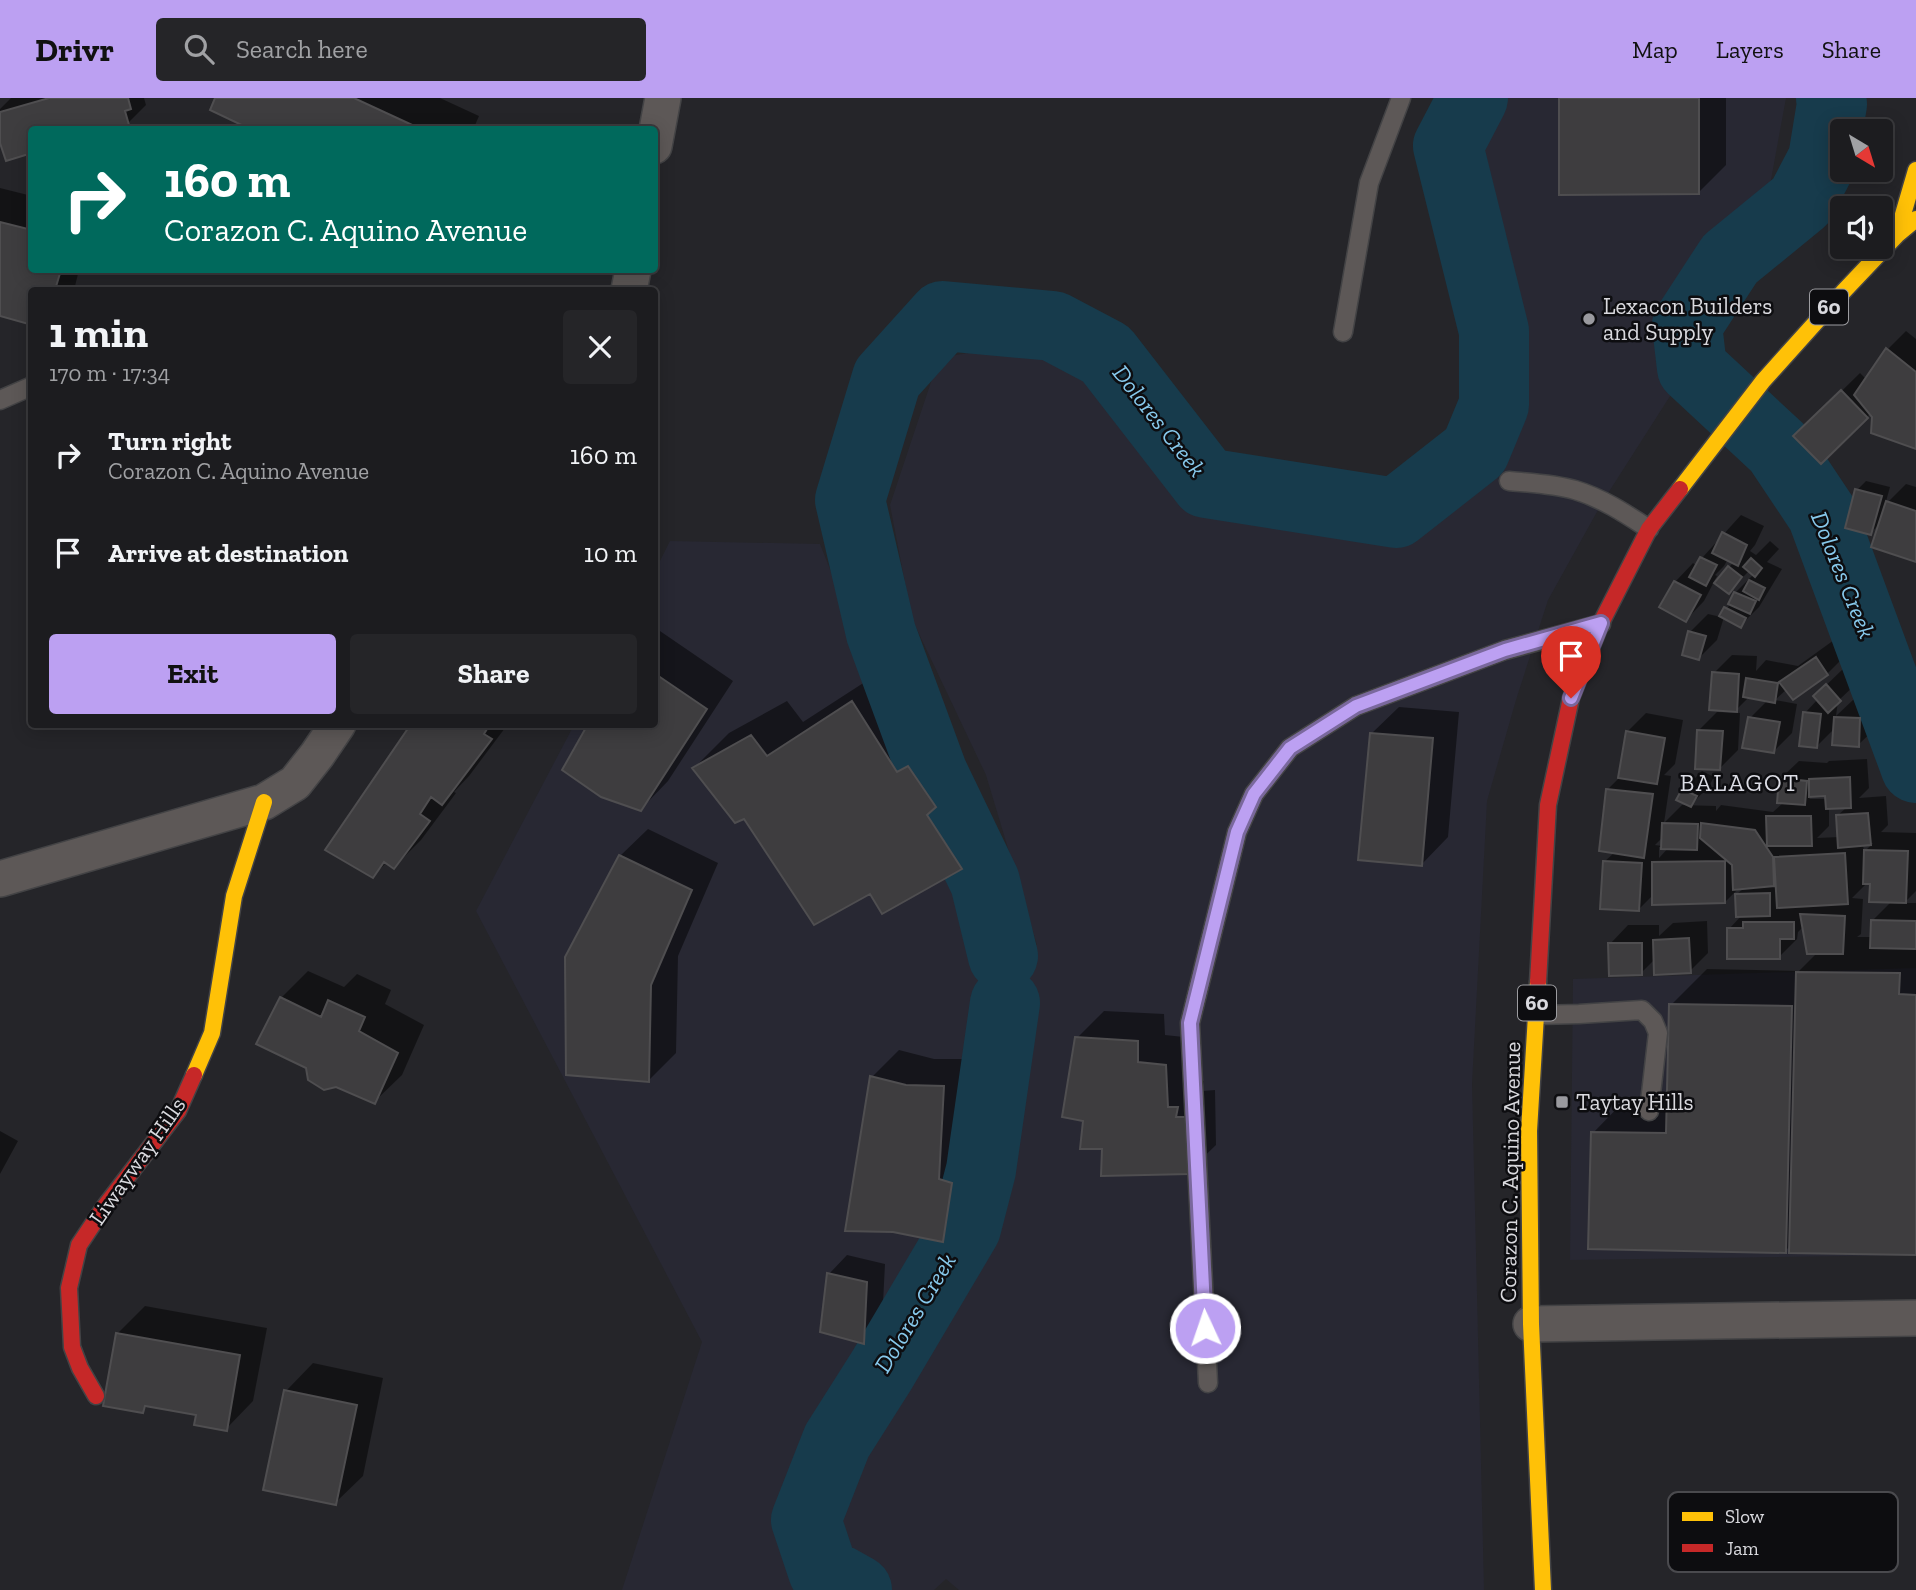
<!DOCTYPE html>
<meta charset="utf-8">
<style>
:root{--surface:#1c1c1f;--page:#252528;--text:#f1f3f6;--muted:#a0a1a4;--line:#3a3a3d;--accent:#bca0f2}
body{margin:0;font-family:"Zilla Slab",serif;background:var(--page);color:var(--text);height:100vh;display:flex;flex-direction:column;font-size:26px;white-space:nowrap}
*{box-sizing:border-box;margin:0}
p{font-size:23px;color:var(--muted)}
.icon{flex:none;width:38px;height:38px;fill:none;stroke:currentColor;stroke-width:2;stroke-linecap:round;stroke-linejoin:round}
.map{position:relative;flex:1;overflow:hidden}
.sheet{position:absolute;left:28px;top:189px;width:630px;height:441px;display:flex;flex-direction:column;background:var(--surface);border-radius:7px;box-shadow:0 4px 18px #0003,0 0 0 2px var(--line)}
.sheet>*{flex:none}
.guide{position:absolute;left:28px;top:28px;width:630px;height:147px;border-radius:7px;box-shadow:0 4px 18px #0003,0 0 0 2px var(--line);background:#00695c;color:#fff;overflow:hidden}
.needle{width:46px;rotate:142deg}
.buttons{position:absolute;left:1830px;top:21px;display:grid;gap:14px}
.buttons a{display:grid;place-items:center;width:63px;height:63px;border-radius:7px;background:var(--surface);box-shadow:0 4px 18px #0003,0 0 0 2px var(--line);font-size:35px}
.pin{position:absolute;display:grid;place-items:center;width:60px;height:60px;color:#fff;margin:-72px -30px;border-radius:50% 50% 50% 0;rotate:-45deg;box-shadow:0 0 7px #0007}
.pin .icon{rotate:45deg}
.me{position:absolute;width:77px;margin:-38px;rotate:357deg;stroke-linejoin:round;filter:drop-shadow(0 0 5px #0008)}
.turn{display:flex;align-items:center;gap:24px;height:147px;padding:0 21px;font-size:32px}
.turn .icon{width:91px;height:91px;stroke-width:2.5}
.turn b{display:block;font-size:49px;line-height:60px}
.round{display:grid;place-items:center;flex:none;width:74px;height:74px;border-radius:7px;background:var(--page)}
.headline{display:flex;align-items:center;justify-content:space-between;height:119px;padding:0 21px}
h1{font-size:42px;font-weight:800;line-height:52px}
.button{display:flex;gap:14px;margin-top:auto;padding:14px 21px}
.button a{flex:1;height:80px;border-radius:7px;background:var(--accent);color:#111;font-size:28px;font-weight:800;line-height:80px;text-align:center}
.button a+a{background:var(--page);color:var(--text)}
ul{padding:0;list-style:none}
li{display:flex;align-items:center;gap:21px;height:98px;padding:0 21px}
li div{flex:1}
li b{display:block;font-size:26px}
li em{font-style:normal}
header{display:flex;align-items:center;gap:42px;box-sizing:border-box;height:98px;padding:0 35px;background:var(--accent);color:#111}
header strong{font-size:33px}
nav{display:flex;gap:38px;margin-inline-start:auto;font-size:24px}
.search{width:490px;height:63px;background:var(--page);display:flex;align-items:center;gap:18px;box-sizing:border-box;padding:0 24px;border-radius:7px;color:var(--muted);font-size:26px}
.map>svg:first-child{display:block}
.built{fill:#282833}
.shadow{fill:#0007;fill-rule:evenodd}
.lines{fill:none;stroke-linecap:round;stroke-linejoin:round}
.river{stroke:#173b4c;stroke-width:70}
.building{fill:#3e3d3f;stroke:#4f4e50;stroke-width:2}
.lane-casing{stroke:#434345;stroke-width:21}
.street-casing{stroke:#434345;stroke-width:38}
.slow-casing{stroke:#434345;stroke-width:19}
.jam-casing{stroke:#434345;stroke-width:19}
.lane{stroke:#5d5857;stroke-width:18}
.street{stroke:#5d5857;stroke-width:35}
.slow{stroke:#ffc107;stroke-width:16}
.jam{stroke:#c62828;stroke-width:16}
.route-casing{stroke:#7a689d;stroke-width:18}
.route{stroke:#bca0f2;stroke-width:12}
.poi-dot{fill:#9a9a9f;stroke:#0d0d10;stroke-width:2.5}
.labels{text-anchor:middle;stroke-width:5;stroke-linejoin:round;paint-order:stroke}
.shield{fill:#0d0d10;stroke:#9c9ca0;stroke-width:2}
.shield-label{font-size:21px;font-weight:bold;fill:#d9d9de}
.poi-label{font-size:23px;fill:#d9d9de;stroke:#0d0d10;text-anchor:start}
.street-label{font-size:23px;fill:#d9d9de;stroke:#0d0d10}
.water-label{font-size:24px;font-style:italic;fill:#87c9ec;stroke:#0d0d10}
.neighbourhood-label{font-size:24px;letter-spacing:2px;fill:#dcdde5;stroke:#0d0d10}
.key{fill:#0d0d10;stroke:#4a4a4e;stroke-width:2}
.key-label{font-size:19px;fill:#d9d9de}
</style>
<header>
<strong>Drivr</strong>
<div class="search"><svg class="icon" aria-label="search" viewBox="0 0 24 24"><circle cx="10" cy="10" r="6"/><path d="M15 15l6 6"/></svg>Search here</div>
<nav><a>Map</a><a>Layers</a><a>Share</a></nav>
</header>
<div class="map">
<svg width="1916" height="1492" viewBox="0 0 1916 1492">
<rect width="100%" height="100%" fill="#252529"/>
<path class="built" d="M1490,0H1786L1766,109L1674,192L1662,250L1672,295L1603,403L1548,502L1516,602L1487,703L1472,986L1484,1492H959L946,1481L934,1492H622L702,1244L476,813L574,627L654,626L655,473L670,443L820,446L860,547L923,676L975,788L981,855L1037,847L986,677L912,521L890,407L939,260L1033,244L1081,269L1197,413L1409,435L1474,398L1503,345L1517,268L1495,112L1468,57L1470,24Z
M1916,870V1157L1570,1162L1573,881Z"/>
<path class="shadow" d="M11,0H144L146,7L128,25L32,32L0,39V11Z
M217,0H440L479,18L473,32H256Z
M1561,0H1726V67L1698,95Z
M0,90L32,98V172H79L74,192H32L0,216Z
M1906,233L1916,241V349L1871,315L1821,364L1796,338L1860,275L1867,282L1888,251Z
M1866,383L1890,389L1885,407L1906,386L1916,389V462L1881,424L1871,435L1857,392Z
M1741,417L1764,428L1755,447L1750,453L1756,457L1770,443L1779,451L1767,464L1782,471L1759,509L1740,528L1724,519L1717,542L1699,560L1690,534L1708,516L1721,519L1731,505L1735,495L1754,476L1750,472L1729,493V469L1734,464L1728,461L1724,468L1715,477L1717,478L1704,503L1686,522L1675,484L1693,465L1697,468L1702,460Z
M657,531L733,583L668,683L641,711L654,626V533Z
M1834,542L1845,558L1827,576L1793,599L1787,591L1775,602L1797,606L1792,635L1774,653L1750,620L1768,602L1749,599L1734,614L1714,575L1732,557L1757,558L1756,573L1766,562L1798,568Z
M888,569L932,640L944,634L970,673L961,681L996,734L961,770L883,814L871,794L745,719L694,670L729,635L787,603L803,624Z
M1845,569L1858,584L1838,603L1836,618L1854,601L1878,602L1877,629L1858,647L1835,630L1817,648L1805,615L1818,601L1815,598Z
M1399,609L1459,614L1448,739L1421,767L1371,636Z
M1717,614L1740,615L1738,652L1719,671L1699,632Z
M1646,615L1683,622L1675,666L1664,677L1671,678L1664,725L1682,707L1716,708V713L1721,707L1773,714L1784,704L1780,681L1799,663L1827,665L1829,663L1867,661L1869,690L1859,700L1886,698L1888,727L1881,734L1916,735V793L1904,805H1916V1156L1791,1147L1785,1153L1593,1035L1628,999L1669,1000L1671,907L1707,871L1799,873L1818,854L1804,828L1798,834L1797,841L1779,859L1729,831L1742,817L1737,796L1745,789L1739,790L1725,804L1654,796L1639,811L1604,764L1615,754L1607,692L1620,679L1627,634ZM1827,696V701H1809L1813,697ZM1829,709H1847L1837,718L1839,739L1817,740L1829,728ZM1663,739L1662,748L1655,747ZM1873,745L1864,754L1863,746ZM1659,749H1669L1659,760ZM1866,784H1872L1892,803L1872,823V839H1857L1861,836L1863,801L1852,800L1866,786Z
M413,626H508L469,678L454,694L456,695L421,742L394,769L387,764L373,778Z
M1702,673L1714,679L1709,688L1691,707L1683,692Z
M648,731L718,765L678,858L676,955L649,982L620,758Z
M1707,823L1708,855L1690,873L1655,861L1641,875L1610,846L1628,827H1659V838L1673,825Z
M308,873L344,889L357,876L391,892L385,906L424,927L402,977L374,1004L308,969L281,900Z
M1104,913L1164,916L1165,937L1193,940L1194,982L1204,983L1202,993L1215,992L1216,1047L1188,1074L1103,1049L1084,1021L1077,940Z
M899,952L934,961H970L965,1053L978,1058L969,1115L942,1143L872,979Z
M0,1033L18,1043L0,1076Z
M847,1157L885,1166L882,1225L864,1244L829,1176Z
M145,1208L267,1230L253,1303L226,1331L198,1316L149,1307L142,1313L118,1235Z
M313,1265L383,1280L363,1378L335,1405L286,1293Z"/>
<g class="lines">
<path class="river" d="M1831,0L1832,6L1823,61L1801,103L1730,161L1687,227L1692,270L1778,350L1822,416L1916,670
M1003,858L985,784L933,676L881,535L850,402L887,280L943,218L1053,228L1106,256L1206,385L1396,415L1475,353L1494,307V233L1448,48L1473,0
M857,1492L823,1473L806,1422L837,1343L882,1272L966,1130L981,1072L1005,905"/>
</g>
<path class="building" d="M49,0H128L131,11L125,13L129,27L113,32H32V55L6,63L0,45V14Z
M215,0H354L423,32H252L210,12Z
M1559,0H1699V96L1559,97Z
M0,124L32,132V172H61L55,192H32V227L0,218Z
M1886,250L1916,274V351L1871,335L1872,319L1854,297Z
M1841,292L1868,320L1821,366L1793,338Z
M1855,391L1882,398L1871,437L1845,430Z
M1886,403L1916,413V464L1871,449Z
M1722,434L1747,447L1738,468L1712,455Z
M1700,459L1717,467L1706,488L1689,479Z
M1751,460L1762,470L1755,479L1743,469Z
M1728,468L1742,479L1729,496L1714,485Z
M1749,482L1765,490L1759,502L1743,493Z
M1674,483L1701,497L1686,524L1659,509Z
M1734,494L1756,503L1750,516L1728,506Z
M1724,509L1746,520L1741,530L1719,518Z
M1688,533L1706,538L1699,562L1682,557Z
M1816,559L1828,577L1793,602L1779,584Z
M1712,574L1739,576L1737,614L1709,612Z
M654,575L707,611L641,713L601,699L562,672L588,626H654Z
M1746,580L1778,585L1775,605L1743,599Z
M1826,586L1841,603L1828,615L1813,598Z
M852,603L897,674L908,668L936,709L927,717L962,771L882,816L870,796L814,827L744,721L735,725L692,670L751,637L767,658Z
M1803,614L1821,616L1817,650L1799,648Z
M1748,619L1780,624L1774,655L1742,650Z
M1834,619L1860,620L1859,649L1832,647Z
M411,626H490L484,636L492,641L442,707L431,699L420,716L430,723L394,771L384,764L373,780L325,752Z
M1697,632L1723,633L1720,672L1695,671Z
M1626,633L1665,640L1657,686L1618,680Z
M1370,635L1433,640L1422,768L1358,762Z
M1850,679L1851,710L1826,711L1825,698L1809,699V681Z
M1779,680L1807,683L1805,707L1777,705Z
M1606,691L1653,696L1644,760L1599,753Z
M1682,691L1697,698L1691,709L1676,702Z
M1868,715L1871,747L1838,750L1836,717Z
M1766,718H1811L1812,748H1767Z
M1662,725L1698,726L1697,752L1661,751Z
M1701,725L1755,732L1773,759L1774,788L1733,792L1732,767L1700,740Z
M1864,752L1908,753L1906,805L1869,804L1870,786H1863Z
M1845,755L1848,806L1777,810L1774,759Z
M619,757L692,792L651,887L649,984L566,977L565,859Z
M1603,763L1642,765L1639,813L1600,811Z
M1725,763V805L1652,807V764Z
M1770,795V818L1736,819L1735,796Z
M1800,816L1845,818L1843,856H1807Z
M1871,822L1916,823V851L1870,850Z
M1743,824H1794V841H1780V861H1727V830H1743Z
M1689,840L1691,875L1654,877L1653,842Z
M1608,845H1642V877L1609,878Z
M1796,874L1900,875L1899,896L1916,897V1157L1789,1155Z
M280,899L321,919L328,902L365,919L359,933L398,955L375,1006L336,989L324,992L308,982L306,970L256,946Z
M1669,906L1792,908L1786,1155L1588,1151L1591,1034L1666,1035Z
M1075,939L1138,943V964L1166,967L1168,1009H1178L1176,1019H1188L1189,1076L1101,1078L1102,1051H1080L1083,1023L1062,1019Z
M870,978L906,987L944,988L939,1081L952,1085L943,1144L893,1134L845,1133Z
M827,1175L867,1184L864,1246L820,1234Z
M116,1235L240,1257L227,1333L194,1327L196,1317L145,1308L143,1315L103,1308Z
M284,1292L357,1307L336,1407L263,1392Z"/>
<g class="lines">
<g class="lane-casing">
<path id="lane" d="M1343,234L1369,85L1401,0
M0,302L32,288
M1509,383C1531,385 1554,386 1575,392C1602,400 1626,416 1649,431
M1536,917L1579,916L1642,912L1653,923L1658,935L1649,1013
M1208,1285L1190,925L1237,734L1254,696L1290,650L1356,608L1505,552L1601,526"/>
</g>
<g class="street-casing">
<path id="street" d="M654,48L663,0
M629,192L633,172
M0,781L264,704L295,685L317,657L338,626
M1531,1226L1916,1220"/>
</g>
<g class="slow-casing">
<path id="slow" d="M1897,137L1916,72
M1680,391L1763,283L1843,194L1897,137L1916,121
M1538,884L1529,1033L1531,1226L1543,1492
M194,977L212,935L234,798L264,704"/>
</g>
<g class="jam-casing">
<path id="jam" d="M1538,884L1548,707L1571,600L1601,525L1649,431L1680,391
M96,1298L80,1270L72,1249L69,1190L79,1147L105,1108L178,1013L194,977"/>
</g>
<use href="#lane" class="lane"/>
<use href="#street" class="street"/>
<use href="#slow" class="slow"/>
<use href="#jam" class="jam"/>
</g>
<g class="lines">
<g class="route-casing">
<path id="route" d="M1205,1230L1190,925L1237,734L1254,696L1290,650L1356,608L1505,552L1601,525L1571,600"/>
</g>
<use href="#route" class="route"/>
</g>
<g class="poi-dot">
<circle cx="1589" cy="221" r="7"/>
<rect x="1555" y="997" width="14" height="14" rx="3.5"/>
</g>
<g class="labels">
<g class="shield">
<rect x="1810" y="191.5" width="38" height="35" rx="5"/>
<rect x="1518" y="887.5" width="38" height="35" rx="5"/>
</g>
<g class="shield-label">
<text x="1829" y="216">60</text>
<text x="1537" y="912">60</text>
</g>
<g class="poi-label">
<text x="1603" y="216">Lexacon Builders<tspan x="1603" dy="26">and Supply</tspan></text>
<text x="1576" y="1012">Taytay Hills</text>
</g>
<g class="street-label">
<text transform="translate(137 1063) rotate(-55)" y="8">Liwayway Hills</text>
<text transform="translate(1510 1074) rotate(-89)" y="8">Corazon C. Aquino Avenue</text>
</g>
<g class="water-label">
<text transform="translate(1159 323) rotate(52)" y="8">Dolores Creek</text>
<text transform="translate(1843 477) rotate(68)" y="8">Dolores Creek</text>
<text transform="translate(915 1215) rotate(-59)" y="8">Dolores Creek</text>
</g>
<g class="neighbourhood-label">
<text x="1740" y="693">BALAGOT</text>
</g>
</g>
<rect x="1668" y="1394" width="230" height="80" rx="10" class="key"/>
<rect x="1682" y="1414" width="31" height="9" fill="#ffc107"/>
<rect x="1682" y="1446" width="31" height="8" fill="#c62828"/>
<g class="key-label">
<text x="1725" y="1425">Slow</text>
<text x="1725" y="1457">Jam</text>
</g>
</svg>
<div class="buttons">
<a><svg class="needle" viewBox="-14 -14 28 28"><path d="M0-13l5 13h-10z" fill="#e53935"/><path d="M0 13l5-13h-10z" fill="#a0a1a4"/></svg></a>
<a><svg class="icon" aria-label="sound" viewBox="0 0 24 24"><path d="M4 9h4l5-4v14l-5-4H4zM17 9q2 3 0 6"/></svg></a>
</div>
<div class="pin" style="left:1571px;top:600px;background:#d93025"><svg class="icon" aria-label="arrive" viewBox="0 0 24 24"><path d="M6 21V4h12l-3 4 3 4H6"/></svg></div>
<svg class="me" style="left:1205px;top:1230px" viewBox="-20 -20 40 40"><circle r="17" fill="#bca0f2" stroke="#fff" stroke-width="3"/><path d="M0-11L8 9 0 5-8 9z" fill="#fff"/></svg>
<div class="guide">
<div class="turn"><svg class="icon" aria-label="right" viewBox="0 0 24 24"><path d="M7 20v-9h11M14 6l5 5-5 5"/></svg><div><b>160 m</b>Corazon C. Aquino Avenue</div></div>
</div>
<section class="sheet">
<div class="headline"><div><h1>1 min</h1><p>170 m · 17:34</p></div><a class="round"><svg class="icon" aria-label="close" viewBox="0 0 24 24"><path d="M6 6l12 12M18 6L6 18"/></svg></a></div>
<ul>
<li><svg class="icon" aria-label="right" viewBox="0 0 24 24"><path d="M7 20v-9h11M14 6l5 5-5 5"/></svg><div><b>Turn right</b><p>Corazon C. Aquino Avenue</p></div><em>160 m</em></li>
<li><svg class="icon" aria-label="arrive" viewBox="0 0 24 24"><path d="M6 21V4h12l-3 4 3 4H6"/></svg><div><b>Arrive at destination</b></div><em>10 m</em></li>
</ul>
<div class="button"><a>Exit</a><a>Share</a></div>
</section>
</div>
